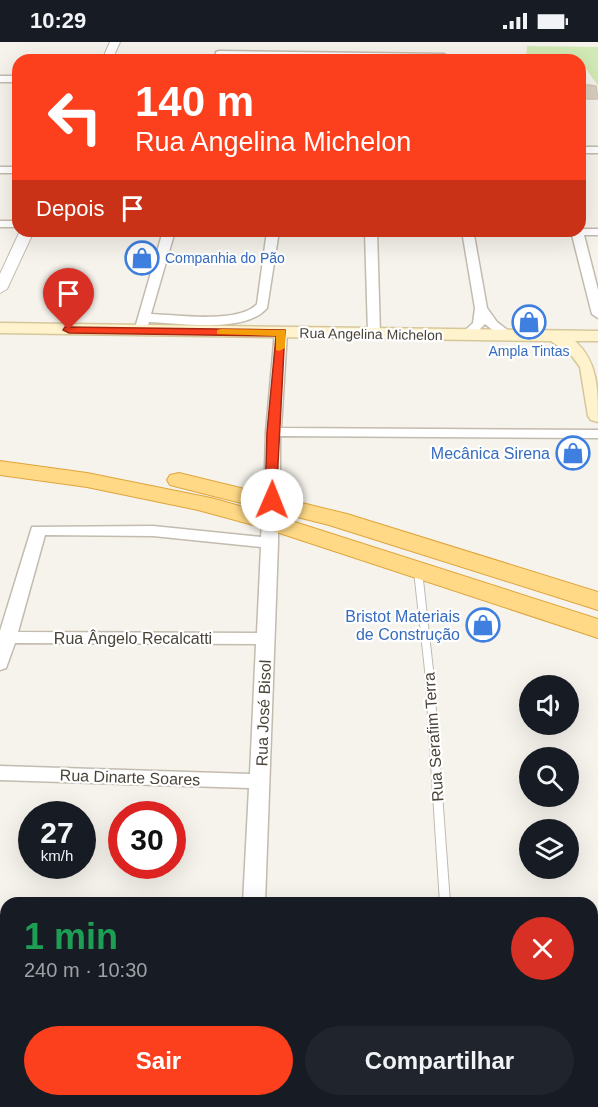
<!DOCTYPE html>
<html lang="pt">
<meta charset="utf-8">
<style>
:root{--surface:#171b24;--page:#20242c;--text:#f1f3f6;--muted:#9ea1a6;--accent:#fc3f1d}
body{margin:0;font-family:Arial,sans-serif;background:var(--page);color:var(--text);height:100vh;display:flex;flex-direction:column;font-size:22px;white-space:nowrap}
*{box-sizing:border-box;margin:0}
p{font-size:20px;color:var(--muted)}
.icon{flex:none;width:33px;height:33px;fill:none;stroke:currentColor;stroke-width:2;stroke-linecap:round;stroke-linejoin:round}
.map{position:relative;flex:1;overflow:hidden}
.details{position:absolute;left:0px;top:855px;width:598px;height:210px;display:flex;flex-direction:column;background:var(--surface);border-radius:18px 18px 0 0;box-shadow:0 6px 24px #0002}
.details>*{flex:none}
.banner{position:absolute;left:12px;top:12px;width:574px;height:183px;border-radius:18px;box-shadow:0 6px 24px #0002;background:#fc3f1d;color:#fff;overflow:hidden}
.fabs{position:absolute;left:519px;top:633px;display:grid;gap:12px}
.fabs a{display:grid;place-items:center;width:60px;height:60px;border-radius:50%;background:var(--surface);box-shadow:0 6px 24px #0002;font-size:30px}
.speed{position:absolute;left:18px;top:759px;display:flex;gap:12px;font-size:30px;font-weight:700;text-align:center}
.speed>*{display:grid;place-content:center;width:78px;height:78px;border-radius:50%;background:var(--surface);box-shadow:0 6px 24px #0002;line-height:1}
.speed small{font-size:15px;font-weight:400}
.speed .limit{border:9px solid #d22;background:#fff;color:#111}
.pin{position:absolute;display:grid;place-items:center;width:51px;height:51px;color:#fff;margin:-62px -26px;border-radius:50% 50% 50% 0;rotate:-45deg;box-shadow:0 0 6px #0007}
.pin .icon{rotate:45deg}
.me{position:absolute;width:66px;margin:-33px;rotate:1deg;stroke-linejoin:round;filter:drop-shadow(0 0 4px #0008)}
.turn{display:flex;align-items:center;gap:21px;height:126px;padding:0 24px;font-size:27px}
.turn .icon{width:78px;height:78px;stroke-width:2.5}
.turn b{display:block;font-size:42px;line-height:51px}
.then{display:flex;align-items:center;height:57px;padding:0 24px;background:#0003;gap:12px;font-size:22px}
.round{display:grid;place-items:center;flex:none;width:63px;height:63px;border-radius:32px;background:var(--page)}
.overview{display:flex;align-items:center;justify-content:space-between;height:102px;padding:0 24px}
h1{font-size:36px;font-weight:600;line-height:45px;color:#1e9e55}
.cta{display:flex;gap:12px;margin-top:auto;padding:12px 24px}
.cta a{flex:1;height:69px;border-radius:36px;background:var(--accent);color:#fff;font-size:24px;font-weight:600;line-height:69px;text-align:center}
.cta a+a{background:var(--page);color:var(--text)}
.status{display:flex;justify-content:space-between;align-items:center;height:42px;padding:0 30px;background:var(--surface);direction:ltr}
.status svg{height:16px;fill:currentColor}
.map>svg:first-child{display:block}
.green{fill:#d2eab5}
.building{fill:#d8cfc1;stroke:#d3c7b4;stroke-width:1.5}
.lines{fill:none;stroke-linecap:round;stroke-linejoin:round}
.service-casing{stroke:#c2bbae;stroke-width:2}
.minor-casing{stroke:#c2bbae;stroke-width:3}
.tertiary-casing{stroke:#c2bbae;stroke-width:2}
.secondary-casing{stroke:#d6c79b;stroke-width:3}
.trunk-casing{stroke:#e0a43c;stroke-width:2}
.service{fill:#fff;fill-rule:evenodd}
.minor{fill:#fff;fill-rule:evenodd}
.tertiary{fill:#fff;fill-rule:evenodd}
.secondary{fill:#fff3cd;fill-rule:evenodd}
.trunk{fill:#ffd985;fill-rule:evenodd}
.route{fill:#fc3f1d;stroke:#a42913;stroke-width:1.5}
.slow{fill:#f59e0b}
.labels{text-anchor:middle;stroke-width:4.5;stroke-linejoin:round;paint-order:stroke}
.far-shop-label{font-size:14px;fill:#366cbe;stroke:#fff;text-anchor:start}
.far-street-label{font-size:14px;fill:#4b4439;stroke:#fff}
.shop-label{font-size:16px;fill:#366cbe;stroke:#fff;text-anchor:end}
.street-label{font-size:16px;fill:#4b4439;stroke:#fff}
</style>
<div class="status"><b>10:29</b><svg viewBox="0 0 49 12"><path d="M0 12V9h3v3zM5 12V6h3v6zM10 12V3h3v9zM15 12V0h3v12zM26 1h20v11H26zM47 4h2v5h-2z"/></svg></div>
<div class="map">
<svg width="598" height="1065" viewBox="0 0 598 1065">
<rect width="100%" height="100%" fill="#f6f3ec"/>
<path class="green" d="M527,4L598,5V44L580,18H526Z"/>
<path class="building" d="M580,42L596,44L598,57H580Z"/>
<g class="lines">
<g class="service-casing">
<path id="service" d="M415,527H421L422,529L433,628L450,861H440L425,628L414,529Z"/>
</g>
<g class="minor-casing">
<path id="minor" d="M219,9L444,12L448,15L444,18L216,14V10Z
M0,34H18V40H0Z
M580,105H598V111H580Z
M0,125H18V131H0Z
M0,179H18V185H0Z
M580,187H598V193H584L598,248V276L592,272L572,193H474L487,266L497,280L515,294L514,297H504L485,282L470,297H460L459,294L473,281L475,266L462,189H580Z
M163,189H175L151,272C177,273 239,282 257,262L267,189H279L267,266C245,292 181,281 149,280L146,289H136L135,286Z
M365,189H377L380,292L374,296L368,292Z
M281,286L287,290L281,386L598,388V396L280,394V458L272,463L267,461L264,458L266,390L275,290Z
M270,475L278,480V501L265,861H243L249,746L0,738V724L250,732L256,602L15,601L6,626L0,628V589L32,485L153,484L261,495L262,480ZM45,493L153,494L261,505L257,591L18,590Z
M0,913H6V931H0Z
M233,1059H257L256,1065H232Z"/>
</g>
<g class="tertiary-casing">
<path id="tertiary" d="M110,0H120L112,18H102Z
M20,189H34L7,247L0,251V232Z"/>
</g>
<g class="secondary-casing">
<path id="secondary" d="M0,281L598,289V299H575C598,320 598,346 598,380L591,378L588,374L580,325L572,314L551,299L0,291Z"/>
</g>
<g class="trunk-casing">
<path id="trunk" d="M0,419L87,431L211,456L279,475L598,577V596L261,485L198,468L87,445L0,433Z
M179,431L347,472L598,550V568L329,483L170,443L167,438L170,433Z"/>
</g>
<use href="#service" class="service"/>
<use href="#minor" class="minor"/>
<use href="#tertiary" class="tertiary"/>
<use href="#secondary" class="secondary"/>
<use href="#trunk" class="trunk"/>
</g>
<path class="route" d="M65,285L285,288L276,460H267L265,458L267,390L276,294L69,291L63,288Z"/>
<path class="slow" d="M221,287L285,288V306L279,309L276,308V294L217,292V288Z"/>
<defs>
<g id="shop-ring" transform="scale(1.725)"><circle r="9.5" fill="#fff" stroke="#3f7fe0" stroke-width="1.5"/><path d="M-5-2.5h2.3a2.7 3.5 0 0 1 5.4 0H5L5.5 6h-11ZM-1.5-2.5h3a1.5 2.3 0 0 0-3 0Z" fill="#3f7fe0"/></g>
</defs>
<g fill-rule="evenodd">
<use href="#shop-ring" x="142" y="216"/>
<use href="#shop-ring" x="529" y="280"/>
<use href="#shop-ring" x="573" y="411"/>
<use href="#shop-ring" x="483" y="583"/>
</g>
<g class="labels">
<g class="far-shop-label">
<text x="165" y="221">Companhia do Pão</text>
<text x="529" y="314" text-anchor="middle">Ampla Tintas</text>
</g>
<g class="far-street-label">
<text transform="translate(371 292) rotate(1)" y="5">Rua Angelina Michelon</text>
</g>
<g class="shop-label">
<text x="550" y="417">Mecânica Sirena</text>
<text x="460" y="580">Bristot Materiais<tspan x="460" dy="18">de Construção</tspan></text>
</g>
<g class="street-label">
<text x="133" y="602">Rua Ângelo Recalcatti</text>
<text transform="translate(263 671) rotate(-88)" y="6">Rua José Bisol</text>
<text transform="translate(433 695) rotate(-94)" y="6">Rua Serafim Terra</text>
<text transform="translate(130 735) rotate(2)" y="6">Rua Dinarte Soares</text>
</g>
</g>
</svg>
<div class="fabs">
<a><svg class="icon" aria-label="sound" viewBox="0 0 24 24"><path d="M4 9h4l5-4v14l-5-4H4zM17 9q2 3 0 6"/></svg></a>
<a><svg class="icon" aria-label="search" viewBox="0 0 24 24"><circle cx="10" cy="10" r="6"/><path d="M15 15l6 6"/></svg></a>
<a><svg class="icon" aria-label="layers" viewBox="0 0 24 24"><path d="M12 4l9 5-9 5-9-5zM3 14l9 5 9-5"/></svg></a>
</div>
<div class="speed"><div>27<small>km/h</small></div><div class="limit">30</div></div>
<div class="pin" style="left:69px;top:288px;background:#d93025"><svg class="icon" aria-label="arrive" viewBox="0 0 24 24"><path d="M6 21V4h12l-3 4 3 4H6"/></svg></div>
<svg class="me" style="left:272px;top:458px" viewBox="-20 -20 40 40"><circle r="19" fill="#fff"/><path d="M0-13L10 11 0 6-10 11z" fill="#fc3f1d"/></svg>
<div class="banner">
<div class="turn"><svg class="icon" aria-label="left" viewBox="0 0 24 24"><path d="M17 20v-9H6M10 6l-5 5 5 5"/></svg><div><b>140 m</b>Rua Angelina Michelon</div></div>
<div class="then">Depois<svg class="icon" aria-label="arrive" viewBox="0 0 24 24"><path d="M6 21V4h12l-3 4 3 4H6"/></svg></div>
</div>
<section class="details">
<div class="overview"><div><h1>1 min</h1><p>240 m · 10:30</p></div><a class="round" style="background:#d93025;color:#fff"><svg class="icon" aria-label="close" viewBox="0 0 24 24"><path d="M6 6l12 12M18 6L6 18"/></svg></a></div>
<div class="cta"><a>Sair</a><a>Compartilhar</a></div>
</section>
</div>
